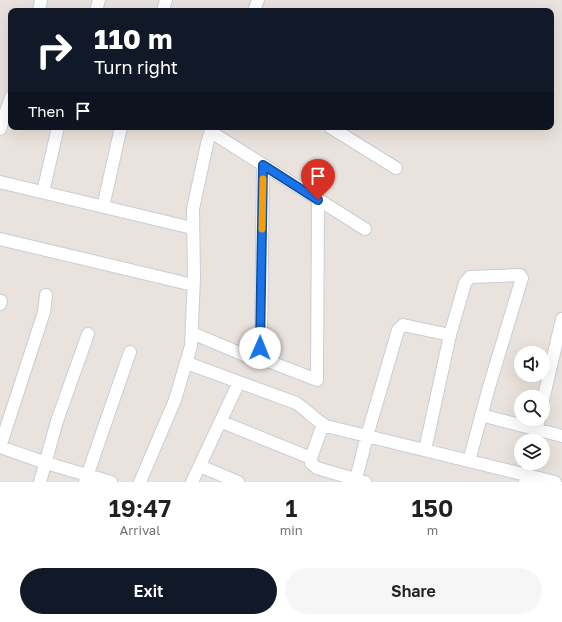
<!DOCTYPE html>
<style>
:root{--surface:#fff;--page:#f6f6f6;--text:#202124;--muted:#757577;--accent:#111827}
body{margin:0;font-family:"Golos Text",sans-serif;background:var(--page);color:var(--text);height:100vh;display:flex;flex-direction:column;font-size:15px;white-space:nowrap}
*{box-sizing:border-box;margin:0}
p{font-size:13px;color:var(--muted)}
.icon{flex:none;width:22px;height:22px;fill:none;stroke:currentColor;stroke-width:2;stroke-linecap:round;stroke-linejoin:round}
.map{position:relative;height:482px;overflow:hidden}
.sheet{display:flex;flex-direction:column;background:var(--surface);flex:1}
.sheet>*{flex:none}
.guide{position:absolute;left:8px;top:8px;width:546px;height:122px;border-radius:8px;box-shadow:0 4px 16px #0002;background:#111827;color:#fff;overflow:hidden}
.fabs{position:absolute;left:514px;top:346px;display:grid;gap:8px}
.fabs a{display:grid;place-items:center;width:36px;height:36px;border-radius:50%;background:var(--surface);box-shadow:0 4px 16px #0002;font-size:20px}
.pin{position:absolute;display:grid;place-items:center;width:34px;height:34px;color:#fff;margin:-41px -17px;border-radius:50% 50% 50% 0;rotate:-45deg;box-shadow:0 0 4px #0007}
.pin .icon{rotate:45deg}
.me{position:absolute;width:44px;margin:-22px;rotate:1deg;stroke-linejoin:round;filter:drop-shadow(0 0 3px #0008)}
.turn{display:flex;align-items:center;gap:14px;height:84px;padding:0 20px;font-size:18px}
.turn .icon{width:52px;height:52px;stroke-width:2.5}
.turn b{display:block;font-size:28px;line-height:34px}
.then{display:flex;align-items:center;height:38px;padding:0 20px;background:#0003;gap:8px;font-size:15px}
.eta{display:flex;justify-content:space-evenly;align-items:center;height:68px;text-align:center}
.eta b{font-size:24px;font-weight:600;line-height:28px}
.primary-button{display:flex;gap:8px;margin-top:auto;padding:8px 20px}
.primary-button a{flex:1;height:46px;border-radius:24px;background:var(--accent);color:#fff;font-size:16px;font-weight:600;line-height:46px;text-align:center}
.primary-button a+a{background:var(--page);color:var(--text)}
.map>svg:first-child{display:block}
.lines{fill:none;stroke-linecap:round;stroke-linejoin:round}
.minor-casing{stroke:#c8cdd6;stroke-width:14}
.minor{stroke:#fff;stroke-width:12}
.route-casing{stroke:#114b97;stroke-width:10}
.route{stroke:#1a73e8;stroke-width:7}
.slow{stroke:#f59e0b;stroke-width:7}
</style>
<div class="map">
<svg width="562" height="482" viewBox="0 0 562 482">
<rect width="100%" height="100%" fill="#eae3dd"/>
<g class="lines">
<g class="minor-casing">
<path id="minor" d="M39,11L41,0
M96,11L99,0
M163,11L166,0
M254,11L258,0
M330,127L396,168
M0,129L11,97
M211,132L365,229
M0,182L192,228
M43,192L58,127
M103,207L121,127
M0,239L193,285
M0,304L1,301
M192,333L249,357C256,356 258,355 261,348L263,165
M255,356L317,380L318,200
M187,363L296,403C307,410 315,420 326,426L555,482
M543,400L562,319
M481,415L562,436
M222,422L311,458
M323,424L311,458V463L317,468L365,482
M534,441L539,419
M0,447L44,312L46,295
M0,447L46,463L111,482
M425,450L450,335L465,283L470,277L520,275L522,278L489,387L469,461
M200,466L238,482
M356,479L367,436L398,330L403,325L450,335
M40,482L57,421L88,334
M85,482L130,352
M140,482L175,400L191,346L194,279L193,209L207,144L212,127
M192,482L239,382
M525,482L529,463"/>
</g>
<use href="#minor" class="minor"/>
</g>
<g class="lines">
<g class="route-casing">
<path id="route" d="M260,348L263,165L318,200"/>
</g>
<use href="#route" class="route"/>
<path class="slow" d="M262,229L263,179"/>
</g>
</svg>
<div class="fabs">
<a><svg class="icon" aria-label="sound" viewBox="0 0 24 24"><path d="M4 9h4l5-4v14l-5-4H4zM17 9q2 3 0 6"/></svg></a>
<a><svg class="icon" aria-label="search" viewBox="0 0 24 24"><circle cx="10" cy="10" r="6"/><path d="M15 15l6 6"/></svg></a>
<a><svg class="icon" aria-label="layers" viewBox="0 0 24 24"><path d="M12 4l9 5-9 5-9-5zM3 14l9 5 9-5"/></svg></a>
</div>
<div class="pin" style="left:318px;top:200px;background:#d93025"><svg class="icon" aria-label="arrive" viewBox="0 0 24 24"><path d="M6 21V4h12l-3 4 3 4H6"/></svg></div>
<svg class="me" style="left:260px;top:348px" viewBox="-20 -20 40 40"><circle r="19" fill="#fff"/><path d="M0-13L10 11 0 6-10 11z" fill="#1a73e8"/></svg>
<div class="guide">
<div class="turn"><svg class="icon" aria-label="right" viewBox="0 0 24 24"><path d="M7 20v-9h11M14 6l5 5-5 5"/></svg><div><b>110 m</b>Turn right</div></div>
<div class="then">Then<svg class="icon" aria-label="arrive" viewBox="0 0 24 24"><path d="M6 21V4h12l-3 4 3 4H6"/></svg></div>
</div>
</div>
<section class="sheet">
<div class="eta">
<div><b>19:47</b><p>Arrival</p></div>
<div><b>1</b><p>min</p></div>
<div><b>150</b><p>m</p></div>
</div>
<div class="primary-button"><a>Exit</a><a>Share</a></div>
</section>
